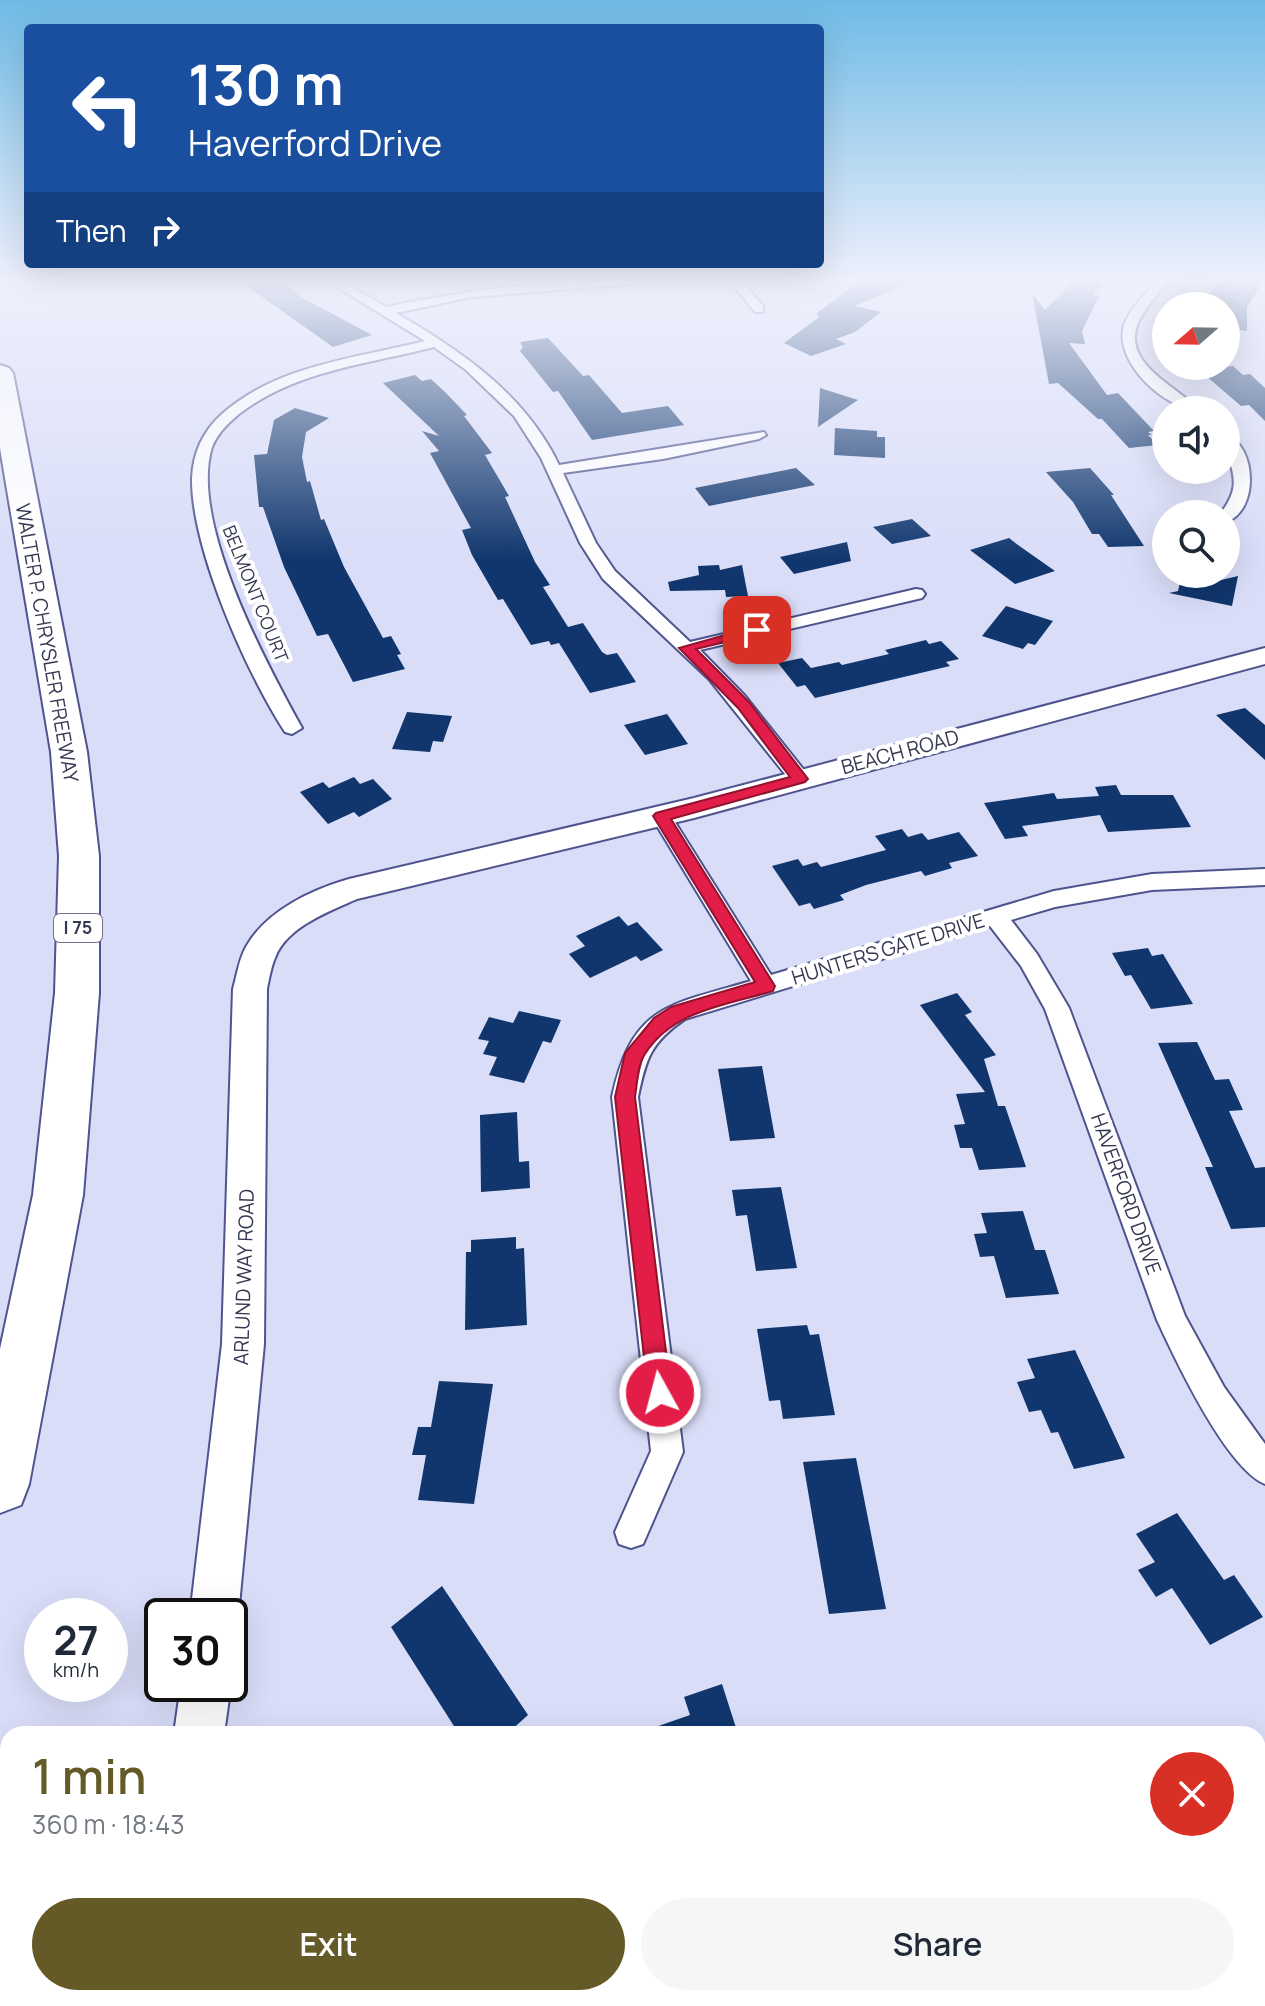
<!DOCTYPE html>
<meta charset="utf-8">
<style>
:root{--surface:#fff;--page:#f6f6f7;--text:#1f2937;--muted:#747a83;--accent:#645a27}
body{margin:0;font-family:Manrope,sans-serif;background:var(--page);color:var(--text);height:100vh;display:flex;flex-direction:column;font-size:30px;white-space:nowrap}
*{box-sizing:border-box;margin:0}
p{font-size:26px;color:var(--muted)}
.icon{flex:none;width:44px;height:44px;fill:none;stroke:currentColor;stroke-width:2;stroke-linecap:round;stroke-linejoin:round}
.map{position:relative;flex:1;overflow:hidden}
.sheet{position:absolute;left:0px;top:1726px;width:1266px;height:280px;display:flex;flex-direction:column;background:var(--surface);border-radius:24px 24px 0 0;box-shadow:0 8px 32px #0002}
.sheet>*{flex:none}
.hud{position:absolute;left:24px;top:24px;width:800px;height:244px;border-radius:8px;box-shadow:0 8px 32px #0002;background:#1a4fa0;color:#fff;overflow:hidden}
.needle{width:52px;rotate:250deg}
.tools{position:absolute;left:1152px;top:292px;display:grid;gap:16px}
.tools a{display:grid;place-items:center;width:88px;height:88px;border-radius:50%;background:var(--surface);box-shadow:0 8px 32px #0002;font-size:40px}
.speed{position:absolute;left:24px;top:1598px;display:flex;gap:16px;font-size:40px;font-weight:700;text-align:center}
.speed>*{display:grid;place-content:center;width:104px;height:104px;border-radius:50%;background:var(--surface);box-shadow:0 8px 32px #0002;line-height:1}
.speed small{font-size:20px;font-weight:400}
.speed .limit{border:4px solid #111;border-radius:12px;background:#fff;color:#111}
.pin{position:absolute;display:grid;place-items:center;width:68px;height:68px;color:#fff;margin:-34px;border-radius:16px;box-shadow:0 4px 12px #0006}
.me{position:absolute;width:88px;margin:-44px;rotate:353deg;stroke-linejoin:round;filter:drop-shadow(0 0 6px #0008)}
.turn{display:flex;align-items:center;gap:28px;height:168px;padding:0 32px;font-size:36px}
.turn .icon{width:104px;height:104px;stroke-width:2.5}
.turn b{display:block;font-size:56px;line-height:68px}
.then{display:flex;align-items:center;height:76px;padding:0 32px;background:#0003;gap:16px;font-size:30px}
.round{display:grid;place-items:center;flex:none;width:84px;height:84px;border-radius:42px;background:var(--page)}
.headline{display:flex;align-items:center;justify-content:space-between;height:136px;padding:0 32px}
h1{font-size:48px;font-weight:600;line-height:60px;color:var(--accent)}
.cta{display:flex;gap:16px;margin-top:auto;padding:16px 32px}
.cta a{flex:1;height:92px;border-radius:48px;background:var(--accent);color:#fff;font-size:32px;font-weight:600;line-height:92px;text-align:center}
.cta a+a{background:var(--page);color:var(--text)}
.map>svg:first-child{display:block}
.building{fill:#10366d}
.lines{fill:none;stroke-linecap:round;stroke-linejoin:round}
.street-casing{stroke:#4f548e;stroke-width:4}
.secondary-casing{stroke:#4f548e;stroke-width:4}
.highway-casing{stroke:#4f548e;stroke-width:4}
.street{fill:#fff;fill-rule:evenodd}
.secondary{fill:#fff;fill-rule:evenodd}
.highway{fill:#fff;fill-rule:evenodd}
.route{fill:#e11d48;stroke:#92132f;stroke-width:2}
.labels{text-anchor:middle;stroke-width:8;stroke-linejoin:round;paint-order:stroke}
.far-street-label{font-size:18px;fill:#353852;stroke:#fff}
.shield{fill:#fff;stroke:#727486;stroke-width:2}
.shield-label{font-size:18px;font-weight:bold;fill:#353852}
.street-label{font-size:20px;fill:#353852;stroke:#fff}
</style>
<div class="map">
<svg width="1265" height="2006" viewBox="0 0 1265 2006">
<rect width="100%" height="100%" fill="#d9ddf8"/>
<path class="building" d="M255,279L284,282L301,297L372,335L333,347L248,287Z
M863,279H918L855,306L881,312L855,332L836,339L846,344L811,356L784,343L819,317L817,313Z
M1076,279H1108L1093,295L1099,296L1082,331L1085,344L1069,343L1107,395L1118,393L1154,431L1148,432L1152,435H1148L1158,445L1129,448L1102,419H1098L1058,383L1049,384L1032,293L1045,310Z
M1220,279H1265L1247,307V331L1226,328V306L1203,302Z
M548,338L583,376L589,375L622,413L668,406L684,425L592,440L558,391L553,392L520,351L523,347L520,342Z
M1233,366L1243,375L1250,374L1265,388V421L1249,405L1241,406L1198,369Z
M415,375L422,381L431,379L446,393L467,415L464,416L492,453L485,455L509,496L505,497L535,562L550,585L543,587L568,627L583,623L602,652L607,655L617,653L636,682L590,693L559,643L551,645L549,641L531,645L503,599L498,600L472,555L462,530L471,528L430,453L439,451L422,431L439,436L383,383Z
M820,388L858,400L818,427Z
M295,408L329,418L306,432L302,457L307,482L310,481L321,520L324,519L344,567L383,638L391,636L401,654L397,655L405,669L353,682L328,634L317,636L284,567L263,507H259L254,455L267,454L274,420Z
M835,428L877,431V437H885V458L834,455Z
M796,468L815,485L709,506L695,488Z
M1090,468L1114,495H1111L1144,546L1108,547L1099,534H1092L1073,502L1046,472Z
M912,519L931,536L892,544L873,527Z
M1009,538L1018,545L1055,571L1015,584L970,550Z
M847,542L851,561L794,574L780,557Z
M719,565L720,570L742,565L748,596L726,597L725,590L670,591L668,582L699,575L698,566Z
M1182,574H1203L1200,585L1238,576L1232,606L1169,593L1178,591Z
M1006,606L1053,621L1035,645L1028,643L1023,649L982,636Z
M926,640L929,644L941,641L959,659L946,662L950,666L815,698L805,685L797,687L778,663L802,658L811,668L839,662L842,665L889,654L885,650Z
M1245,708L1265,725V760L1216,715Z
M407,712L452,716L443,742L433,741L430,752L392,749Z
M667,714L688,744L645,755L624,725Z
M354,777L360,784L373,779L392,799L359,817L354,812L328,824L300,792L323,782L329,788Z
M1116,785L1121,795H1173L1191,827L1108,832L1100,815L1022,826L1028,836L1005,839L984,803L1054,793L1057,799L1099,796L1095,787Z
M902,829L908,837L922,833L928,840L959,832L978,856L949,863L952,868L925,876L921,871L866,885L840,895L844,900L814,909L810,903L799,906L772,866L798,859L803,866L817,862L821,867L886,850L875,836Z
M619,916L628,926L637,922L663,950L641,961L636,956L590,978L569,954L585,946L576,936Z
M1148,948L1152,956L1163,954L1193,1004L1151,1009L1131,975L1125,976L1112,953Z
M957,993L972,1012L965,1015L996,1055L984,1059L998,1106H1005L1026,1167L979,1170L972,1148H960L954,1125L965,1124L956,1094L985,1092L920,1005Z
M519,1011L561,1020L551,1043L543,1041L524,1083L489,1075L497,1057L483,1054L489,1041L478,1039L489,1017L513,1023Z
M1197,1042L1215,1080L1229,1079L1243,1110L1229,1111L1255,1168L1265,1167V1227L1231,1229L1205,1167H1213L1158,1043Z
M762,1066L775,1138L730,1141L718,1069Z
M517,1112L519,1162L529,1161L530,1188L481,1192L480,1115Z
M781,1187L797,1268L756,1271L747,1215L736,1216L732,1190Z
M1023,1211L1035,1250H1045L1059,1294L1006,1298L994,1256L980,1257L974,1234L987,1233L981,1213Z
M516,1237V1249L524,1248L527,1325L465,1330L466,1252H471V1240Z
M807,1325L810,1335L819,1334L835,1415L783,1419L780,1400L769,1401L757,1329Z
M1075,1350L1125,1458L1074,1469L1058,1432L1051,1433L1041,1410L1029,1412L1017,1382L1035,1378L1027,1359Z
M439,1381L493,1384L474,1504L418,1500L426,1455H412L418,1427H431Z
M856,1458L886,1609L829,1614L803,1462Z
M1177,1513L1224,1580L1234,1575L1263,1617L1210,1645L1172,1588L1156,1597L1138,1570L1155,1562L1136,1534Z
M442,1586L528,1715L507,1734H459L391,1627Z
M722,1684L738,1734H645L644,1731L690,1715L684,1697Z"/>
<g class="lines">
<g class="street-casing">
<path id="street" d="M324,279H338L386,307C476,288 558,279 650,279L644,283L472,297L396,313C461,351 524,393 559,465L764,432L766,435L759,439L663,459L563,473L596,543L615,571L690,642L916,589L922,590L925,594L922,598L700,650L745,696L807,774L810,779L807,784H793L709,679L603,579L580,543L541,458L514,416L466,370L434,347C368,364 294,371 239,414C228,423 217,434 212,447C189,521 266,663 302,728L292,734L285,732C247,674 191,548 192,478C193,453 203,431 222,414C277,365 357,358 425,341Z
M728,279H740L763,306V312H755Z
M1158,279H1170C1160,292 1148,304 1140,319C1117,362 1177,386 1199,410C1166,410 1113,362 1124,325C1130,308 1147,293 1158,279Z
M1226,435C1257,446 1259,511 1226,522V514H1220C1247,480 1226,469 1226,435Z
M661,809L668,811L771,975L1054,891L1152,874L1265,869V885L1152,890L1055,907L1011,920L1037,954L1069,1008L1185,1316L1224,1387L1265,1444V1484C1226,1468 1175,1359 1157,1320L1045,1009L1021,966L990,926L685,1019C651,1042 646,1058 638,1097L683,1452L643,1544L631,1548L619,1544L615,1532L651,1451L612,1097C632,1004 670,1005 751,981L651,816Z"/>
</g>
<g class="secondary-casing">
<path id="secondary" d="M1265,648V664L694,818L357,899C330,911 286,927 275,958C271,967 269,979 267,989L264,1344L238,1616L230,1633V1616H190L222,1344L233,989C237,975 239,959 246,947C266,911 311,890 349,879L694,798Z
M230,1682L231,1684L224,1734H174L181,1684Z
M136,1998H194L193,2006H135Z"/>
</g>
<g class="highway-casing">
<path id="highway" d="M0,365L9,368L13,373L87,752L99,856V993L83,1195L29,1484L21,1505L0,1513V1349L33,1195L55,993L59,856L51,752L0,448Z"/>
</g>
<use href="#street" class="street"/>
<use href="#secondary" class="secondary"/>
<use href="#highway" class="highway"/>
</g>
<linearGradient id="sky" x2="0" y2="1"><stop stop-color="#6ebae5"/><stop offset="0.5" stop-color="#eef0fc"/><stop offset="1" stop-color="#eef0fc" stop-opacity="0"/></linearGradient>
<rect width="1265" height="560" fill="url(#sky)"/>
<path class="route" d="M757,626L764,630L762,633L696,649L749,702L808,779L805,782L671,819L775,986L773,991C727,1005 673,1010 645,1054C638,1064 637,1084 635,1097L671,1393L668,1400L660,1404L651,1400L648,1393L615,1097L625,1053L654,1018L671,1007L755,982L653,816L656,813L790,777L738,708L679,648Z"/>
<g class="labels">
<g class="far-street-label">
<text transform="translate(255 594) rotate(68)" y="6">BELMONT COURT</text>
</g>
<rect class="shield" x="54" y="914" width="48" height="28" rx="6"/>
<g class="shield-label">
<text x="78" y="934">I 75</text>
</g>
<g class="street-label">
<text transform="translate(47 643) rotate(80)" y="7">WALTER P. CHRYSLER FREEWAY</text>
<text transform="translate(900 752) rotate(-15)" y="7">BEACH ROAD</text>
<text transform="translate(888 949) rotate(-17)" y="7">HUNTERS GATE DRIVE</text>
<text transform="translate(1126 1194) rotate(70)" y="7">HAVERFORD DRIVE</text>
<text transform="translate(244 1277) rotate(-88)" y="7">ARLUND WAY ROAD</text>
</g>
</g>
</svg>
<div class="tools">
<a><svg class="needle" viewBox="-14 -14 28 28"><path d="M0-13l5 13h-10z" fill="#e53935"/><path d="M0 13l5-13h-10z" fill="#747a83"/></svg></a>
<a><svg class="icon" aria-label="sound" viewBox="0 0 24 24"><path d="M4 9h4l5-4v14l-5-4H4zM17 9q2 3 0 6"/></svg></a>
<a><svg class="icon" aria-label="search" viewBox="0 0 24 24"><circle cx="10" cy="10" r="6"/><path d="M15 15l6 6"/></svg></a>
</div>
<div class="speed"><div>27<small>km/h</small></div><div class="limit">30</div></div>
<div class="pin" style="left:757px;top:630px;background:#d93025"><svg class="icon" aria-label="arrive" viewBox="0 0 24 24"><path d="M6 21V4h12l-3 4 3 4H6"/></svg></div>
<svg class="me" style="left:660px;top:1393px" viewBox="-20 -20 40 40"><circle r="17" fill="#e11d48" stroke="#fff" stroke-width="3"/><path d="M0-11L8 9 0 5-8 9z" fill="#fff"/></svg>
<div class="hud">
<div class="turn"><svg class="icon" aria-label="left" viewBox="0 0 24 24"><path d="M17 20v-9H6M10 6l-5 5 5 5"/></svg><div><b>130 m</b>Haverford Drive</div></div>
<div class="then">Then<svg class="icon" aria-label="right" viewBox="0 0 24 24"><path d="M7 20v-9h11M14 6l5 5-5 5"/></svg></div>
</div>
<section class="sheet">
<div class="headline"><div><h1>1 min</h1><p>360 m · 18:43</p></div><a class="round" style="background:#d93025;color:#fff"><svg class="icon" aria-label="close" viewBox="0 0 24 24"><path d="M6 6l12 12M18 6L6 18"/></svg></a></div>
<div class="cta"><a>Exit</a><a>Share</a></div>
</section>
</div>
